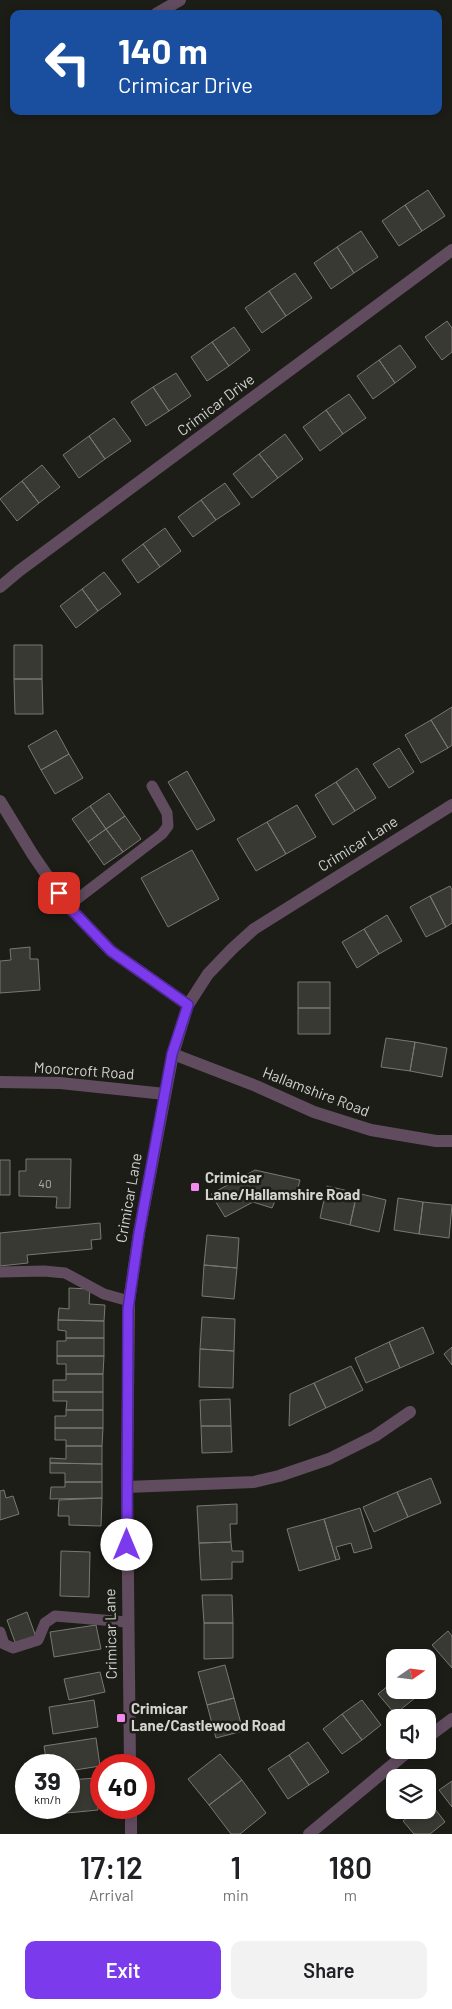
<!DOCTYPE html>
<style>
:root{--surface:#fff;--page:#f2f2f2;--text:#202124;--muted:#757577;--accent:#7c3aed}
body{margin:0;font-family:Barlow,sans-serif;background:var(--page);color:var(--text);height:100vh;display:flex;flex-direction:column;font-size:19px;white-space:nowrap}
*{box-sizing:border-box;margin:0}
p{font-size:16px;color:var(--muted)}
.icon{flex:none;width:28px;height:28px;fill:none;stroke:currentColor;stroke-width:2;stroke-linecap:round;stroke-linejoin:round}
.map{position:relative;height:1834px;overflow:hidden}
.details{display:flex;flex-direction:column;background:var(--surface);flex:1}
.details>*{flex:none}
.guide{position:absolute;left:10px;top:10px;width:432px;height:105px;border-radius:10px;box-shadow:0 2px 8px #0003;background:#1a4fa0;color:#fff;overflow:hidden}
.needle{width:32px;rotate:76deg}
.fabs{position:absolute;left:386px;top:1649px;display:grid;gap:10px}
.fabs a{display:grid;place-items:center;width:50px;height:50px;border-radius:10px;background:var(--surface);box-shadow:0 2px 8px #0003;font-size:25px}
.speed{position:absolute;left:15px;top:1754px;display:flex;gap:10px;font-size:25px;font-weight:700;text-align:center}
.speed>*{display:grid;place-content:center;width:65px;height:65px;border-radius:50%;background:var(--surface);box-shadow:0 2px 8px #0003;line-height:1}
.speed small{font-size:12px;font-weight:400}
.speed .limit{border:8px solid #d22;background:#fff;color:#111}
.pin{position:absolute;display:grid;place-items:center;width:42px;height:42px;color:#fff;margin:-21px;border-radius:10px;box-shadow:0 2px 8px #0006}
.me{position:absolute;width:55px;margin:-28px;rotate:0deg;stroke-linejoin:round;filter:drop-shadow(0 0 4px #0008)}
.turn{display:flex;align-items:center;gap:18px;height:105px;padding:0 25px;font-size:22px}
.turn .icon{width:65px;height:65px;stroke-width:2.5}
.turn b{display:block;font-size:35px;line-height:42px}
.eta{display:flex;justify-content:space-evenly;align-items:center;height:85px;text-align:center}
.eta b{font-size:30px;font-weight:600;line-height:35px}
.cta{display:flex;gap:10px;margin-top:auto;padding:10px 25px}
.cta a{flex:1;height:58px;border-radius:10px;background:var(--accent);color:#fff;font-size:20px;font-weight:600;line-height:58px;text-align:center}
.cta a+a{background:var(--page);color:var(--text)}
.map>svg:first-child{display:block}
.building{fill:#383932;stroke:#787971}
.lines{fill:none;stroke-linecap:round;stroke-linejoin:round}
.service{stroke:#614c5f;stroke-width:11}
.minor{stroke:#614c5f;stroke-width:12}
.tertiary{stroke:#614c5f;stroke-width:12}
.route-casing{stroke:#51269a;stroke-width:12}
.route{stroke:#7c3aed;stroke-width:9}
.poi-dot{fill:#f489ef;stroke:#1c1d17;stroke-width:2}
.labels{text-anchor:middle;stroke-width:5;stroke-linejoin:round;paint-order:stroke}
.number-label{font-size:12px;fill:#acada8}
.street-label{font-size:15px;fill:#d3d4d0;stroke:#1c1d17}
.poi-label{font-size:15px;font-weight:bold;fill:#d3d4d0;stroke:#1c1d17;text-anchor:start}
</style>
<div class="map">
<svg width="452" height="1834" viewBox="0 0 452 1834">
<rect width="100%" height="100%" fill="#1c1d17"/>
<path class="building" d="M428,190L445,216L422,231L405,205Z
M405,205L422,231L399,246L382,221Z
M361,231L378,257L354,273L337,247Z
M337,247L354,273L331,289L314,263Z
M295,273L312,298L286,316L269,291Z
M269,291L286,316L262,333L245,308Z
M447,321L452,328V352L442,360L425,337Z
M234,327L250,350L229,366L212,342Z
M212,342L229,366L207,381L191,357Z
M400,345L416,367L395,383L379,360Z
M379,360L395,383L373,399L357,376Z
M176,373L191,396L169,411L153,387Z
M153,387L169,411L146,426L131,402Z
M349,394L366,418L343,434L326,410Z
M326,410L343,434L320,451L303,427Z
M114,418L131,441L105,459L89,436Z
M285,434L303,459L278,478L259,454Z
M89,436L105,459L79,478L63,455Z
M259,454L278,478L252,498L233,474Z
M42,465L60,487L39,503L22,481Z
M22,481L39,503L17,521L0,499Z
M225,483L240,504L216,520L201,500Z
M201,500L216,520L193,537L178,517Z
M165,528L181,551L160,567L143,544Z
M143,544L160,567L138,583L122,560Z
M104,572L121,594L98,611L82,589Z
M82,589L98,611L76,628L60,606Z
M14,645H42V679H14Z
M14,679H42L43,714H15Z
M452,707V745L448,748L431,720Z
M431,720L448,748L421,763L405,735Z
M56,730L69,754L41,770L28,746Z
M399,748L414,772L389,788L373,764Z
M69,754L83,778L55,794L41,770Z
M357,768L376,798L355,811L336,782Z
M187,771L215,820L197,830L168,782Z
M336,782L355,811L333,825L315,795Z
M109,793L125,816L106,829L90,806Z
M297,805L316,837L286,854L267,822Z
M90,806L106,829L88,842L72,819Z
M125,816L141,839L123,852L106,829Z
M267,822L286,854L256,871L237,839Z
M106,829L123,852L104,865L88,842Z
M192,850L219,899L168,927L141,878Z
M450,886L452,890V923L446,927L430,896Z
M430,896L446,927L426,937L410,907Z
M387,915L402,941L379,954L364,929Z
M364,929L379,954L357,968L342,942Z
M30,947V959H38L40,990L0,993V961L11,960L10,949Z
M298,982H330V1008H298Z
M298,1008H330V1034H298Z
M386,1038L415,1042L410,1071L381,1067Z
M415,1042L447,1048L442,1077L410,1071Z
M26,1159H71L70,1208H56L57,1197L19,1196V1171H26Z
M0,1160H10V1195H0Z
M255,1170L300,1180L295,1199L278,1194L272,1208L253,1202L225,1217L211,1194Z
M327,1186L357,1193L350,1225L320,1218Z
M357,1193L386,1200L379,1232L350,1225Z
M398,1198L423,1202L419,1234L394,1230Z
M423,1202L452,1205L449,1238L419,1234Z
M100,1223L101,1239L91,1240L92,1249L27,1255L28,1263L0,1266V1233Z
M207,1235L239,1238L237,1268L204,1265Z
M204,1265L237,1268L234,1299L202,1296Z
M69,1288L90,1289L89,1304L105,1305L104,1321L58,1320L59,1308L69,1309Z
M202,1317L235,1319L234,1351L200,1349Z
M58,1320L104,1321V1338H66V1331L58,1330Z
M423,1327L434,1353L400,1368L389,1342Z
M66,1338H104V1356H57V1341H66Z
M389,1342L400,1368L366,1383L355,1358Z
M452,1347V1365L444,1354Z
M200,1349L234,1351L233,1388L199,1387Z
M57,1356H104L103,1374H66V1364H57Z
M351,1366L363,1390L326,1408L314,1383Z
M66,1374H103V1392H53V1380H66Z
M314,1383L326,1408L289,1426L290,1394Z
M53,1392H103V1410H66L67,1401H53Z
M230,1399L231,1426H201L200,1400Z
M66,1410H103V1428H55V1416H66Z
M201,1426H231L232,1452L202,1453Z
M55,1428H103L102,1446H66V1440H55Z
M66,1446H102V1464L50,1463V1458L66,1459Z
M50,1463L102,1464V1482H65V1473H50Z
M431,1478L441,1503L408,1517L397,1492Z
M65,1482H102V1498L50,1499L51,1487H65Z
M4,1490L6,1498L13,1496L19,1514L0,1520V1491Z
M397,1492L408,1517L374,1532L363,1507Z
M102,1498L101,1526L69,1525V1516H58L59,1500Z
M237,1504V1524H230L231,1542L199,1543L197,1506Z
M360,1508L372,1548L354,1553L351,1543L336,1547L340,1559L336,1560L324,1519Z
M324,1519L336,1560L299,1571L287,1529Z
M231,1542L232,1551H243V1562H232V1579L201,1580L199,1543Z
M61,1551L90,1552L89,1597L60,1596Z
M202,1595H232L233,1623H204Z
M27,1612L36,1637L16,1645L7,1620Z
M204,1623H233V1658L204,1659Z
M96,1625L101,1649L54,1657L50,1632Z
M448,1631L452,1636V1668L432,1645Z
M225,1665L234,1698L207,1705L198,1672Z
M100,1672L105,1692L69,1700L64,1679Z
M395,1680V1690H408L415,1698L395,1714L378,1694Z
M408,1690H425L415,1698Z
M234,1698L243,1731L216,1738L207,1705Z
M94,1700L98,1727L53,1734L49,1707Z
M362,1700L381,1725L362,1740L342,1714Z
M342,1714L362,1740L342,1754L323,1729Z
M96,1738L100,1766L69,1771V1765H47L44,1746Z
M308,1742L329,1772L309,1785L289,1755Z
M220,1754L242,1780L209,1805L188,1779Z
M289,1755L309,1785L288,1799L268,1769Z
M96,1778L98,1810L46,1815L45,1808H69V1780Z
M242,1780L266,1813L240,1834H231L209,1805Z
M452,1781V1807L439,1790Z
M429,1801L445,1822L430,1834H414L403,1821L417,1810H428Z"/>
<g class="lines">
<path class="service" d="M68,906L162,834L168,826L167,813L152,786
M0,1272L44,1271L65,1273L104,1294L129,1301
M0,1632L4,1644L13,1648L38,1640L45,1623L55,1616L127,1622"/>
<path class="minor" d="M156,14L180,0
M0,587L19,571L452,250
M0,801L33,855L68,906L111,951L188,1005
M173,1054L256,1086L314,1112L371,1130L436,1141H452
M0,1082L60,1083L165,1094
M127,1487L254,1482L279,1476L329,1459L375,1436L410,1412
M428,1737L452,1719
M309,1834L410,1750"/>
<path class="tertiary" d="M130,1765L127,1487L129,1301L139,1233L173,1054L188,1005L208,974L232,949L254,929L452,805
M131,1808V1834"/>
</g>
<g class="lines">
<g class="route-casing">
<path id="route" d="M59,893L68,906L111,951L188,1005L172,1054L139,1233L128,1309L127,1545"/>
</g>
<use href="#route" class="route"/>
</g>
<g class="poi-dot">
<rect x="190" y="1182" width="10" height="10" rx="2.5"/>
<rect x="116" y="1713" width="10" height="10" rx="2.5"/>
</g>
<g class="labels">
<g class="number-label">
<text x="45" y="1188">40</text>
</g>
<g class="street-label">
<text transform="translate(216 405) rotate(-37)" y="5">Crimicar Drive</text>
<text transform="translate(358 844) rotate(-32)" y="5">Crimicar Lane</text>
<text transform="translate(84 1071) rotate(4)" y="5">Moorcroft Road</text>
<text transform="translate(316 1092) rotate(21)" y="5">Hallamshire Road</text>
<text transform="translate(129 1198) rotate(-80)" y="5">Crimicar Lane</text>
<text transform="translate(111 1634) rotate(-91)" y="5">Crimicar Lane</text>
</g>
<g class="poi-label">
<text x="205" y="1183">Crimicar<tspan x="205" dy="17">Lane/Hallamshire Road</tspan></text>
<text x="131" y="1714">Crimicar<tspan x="131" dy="17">Lane/Castlewood Road</tspan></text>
</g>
</g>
</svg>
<div class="fabs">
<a><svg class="needle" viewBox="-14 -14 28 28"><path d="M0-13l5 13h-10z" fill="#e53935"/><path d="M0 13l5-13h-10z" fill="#757577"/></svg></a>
<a><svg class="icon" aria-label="sound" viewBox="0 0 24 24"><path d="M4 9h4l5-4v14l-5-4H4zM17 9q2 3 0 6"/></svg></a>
<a><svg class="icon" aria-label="layers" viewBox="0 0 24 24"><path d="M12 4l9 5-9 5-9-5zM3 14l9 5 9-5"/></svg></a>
</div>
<div class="speed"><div>39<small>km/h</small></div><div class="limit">40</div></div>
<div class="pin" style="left:59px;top:893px;background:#d93025"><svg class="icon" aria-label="arrive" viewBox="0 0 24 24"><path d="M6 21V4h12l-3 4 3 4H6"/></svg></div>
<svg class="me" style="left:127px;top:1545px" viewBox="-20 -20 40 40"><circle r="19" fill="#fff"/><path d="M0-13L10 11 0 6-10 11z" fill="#7c3aed"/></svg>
<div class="guide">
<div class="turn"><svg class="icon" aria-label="left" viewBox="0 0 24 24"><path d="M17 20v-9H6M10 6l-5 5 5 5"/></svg><div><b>140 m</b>Crimicar Drive</div></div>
</div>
</div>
<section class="details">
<div class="eta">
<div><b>17:12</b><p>Arrival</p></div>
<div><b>1</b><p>min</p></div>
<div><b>180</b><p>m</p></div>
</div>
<div class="cta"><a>Exit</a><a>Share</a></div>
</section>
